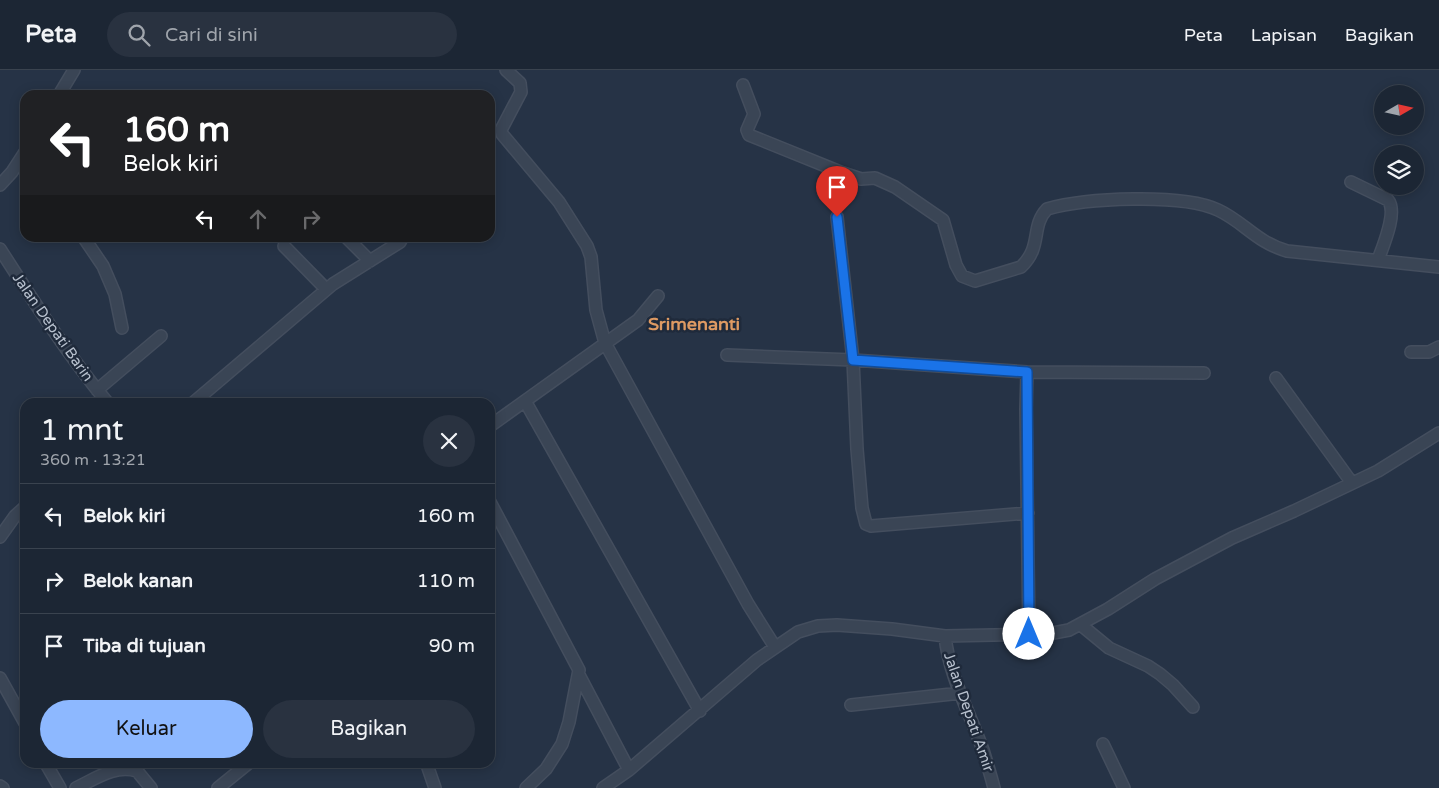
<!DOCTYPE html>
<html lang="id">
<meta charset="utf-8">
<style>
:root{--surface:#1c2634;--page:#293240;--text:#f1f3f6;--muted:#a0a5ac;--line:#3a434f;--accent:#8db8ff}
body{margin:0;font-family:"Varela Round",sans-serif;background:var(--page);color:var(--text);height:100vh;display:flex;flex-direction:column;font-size:19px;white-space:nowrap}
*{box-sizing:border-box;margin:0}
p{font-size:16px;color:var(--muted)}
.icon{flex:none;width:28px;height:28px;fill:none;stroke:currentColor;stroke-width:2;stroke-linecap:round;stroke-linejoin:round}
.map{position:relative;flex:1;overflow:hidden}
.sheet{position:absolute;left:20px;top:328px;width:475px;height:370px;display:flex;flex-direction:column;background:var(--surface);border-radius:15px;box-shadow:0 2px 12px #0003,0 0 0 1px var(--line)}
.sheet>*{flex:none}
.banner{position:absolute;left:20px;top:20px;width:475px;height:152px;border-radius:15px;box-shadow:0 2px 12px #0003,0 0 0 1px var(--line);background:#202124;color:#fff;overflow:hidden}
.needle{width:32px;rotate:81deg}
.fabs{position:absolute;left:1374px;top:15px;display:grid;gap:10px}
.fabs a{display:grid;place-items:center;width:50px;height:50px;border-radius:50%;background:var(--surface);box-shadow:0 2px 12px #0003,0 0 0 1px var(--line);font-size:25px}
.pin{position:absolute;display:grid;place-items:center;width:42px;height:42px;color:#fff;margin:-51px -21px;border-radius:50% 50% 50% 0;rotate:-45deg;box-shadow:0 0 5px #0007}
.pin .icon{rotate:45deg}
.me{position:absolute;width:55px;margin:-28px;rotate:0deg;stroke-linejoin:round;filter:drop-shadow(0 0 4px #0008)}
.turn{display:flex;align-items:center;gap:18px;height:105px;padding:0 20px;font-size:22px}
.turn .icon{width:65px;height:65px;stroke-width:2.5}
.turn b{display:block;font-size:35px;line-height:42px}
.lanes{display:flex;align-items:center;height:48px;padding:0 20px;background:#0003;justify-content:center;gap:25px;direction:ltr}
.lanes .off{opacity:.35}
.round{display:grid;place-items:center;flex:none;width:52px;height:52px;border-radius:26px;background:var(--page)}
.headline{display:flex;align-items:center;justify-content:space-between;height:85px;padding:0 20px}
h1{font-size:30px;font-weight:600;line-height:38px}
.button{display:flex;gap:10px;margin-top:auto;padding:10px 20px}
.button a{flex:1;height:58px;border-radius:30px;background:var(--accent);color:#111;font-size:20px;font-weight:600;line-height:58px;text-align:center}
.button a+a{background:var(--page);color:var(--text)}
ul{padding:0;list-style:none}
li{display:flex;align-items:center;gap:15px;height:65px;padding:0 20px;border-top:1px solid var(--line)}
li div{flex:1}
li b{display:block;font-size:19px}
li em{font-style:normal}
header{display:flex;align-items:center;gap:30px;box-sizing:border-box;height:70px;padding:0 25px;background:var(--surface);border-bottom:1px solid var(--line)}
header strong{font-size:24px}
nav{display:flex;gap:28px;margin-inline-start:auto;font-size:18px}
.search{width:350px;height:45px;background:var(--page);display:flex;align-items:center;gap:12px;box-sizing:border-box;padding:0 18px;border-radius:28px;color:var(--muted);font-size:19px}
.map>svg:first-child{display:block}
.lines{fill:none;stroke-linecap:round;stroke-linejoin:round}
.minor-casing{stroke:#444e5e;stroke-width:14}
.minor{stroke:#3a4555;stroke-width:11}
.route-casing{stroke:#114b97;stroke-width:12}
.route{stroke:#1a73e8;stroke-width:9}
.labels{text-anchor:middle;stroke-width:5;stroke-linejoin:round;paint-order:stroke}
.street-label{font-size:15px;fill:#b8c1ce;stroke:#1f2a3b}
.quarter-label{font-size:18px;font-weight:bold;fill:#de9a63;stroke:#1f2a3b}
</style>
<header>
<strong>Peta</strong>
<div class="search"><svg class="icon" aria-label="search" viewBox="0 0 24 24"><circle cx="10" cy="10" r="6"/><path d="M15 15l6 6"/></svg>Cari di sini</div>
<nav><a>Peta</a><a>Lapisan</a><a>Bagikan</a></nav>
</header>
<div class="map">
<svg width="1439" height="718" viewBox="0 0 1439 718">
<rect width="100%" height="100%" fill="#263346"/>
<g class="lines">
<g class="minor-casing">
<path id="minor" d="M506,0L520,13L521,22L501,60L502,64L559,132L587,176L591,187L596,240L605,273L748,534L775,577
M743,15L754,44L747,60L749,65L843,103L861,109L875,108L895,117L943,150L956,195L962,206L975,211L1021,197C1043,176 1030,157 1047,139C1085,128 1182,123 1218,140C1244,152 1256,172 1287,181L1439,197
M59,25L74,0
M1351,112L1388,130C1398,142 1383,176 1378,190
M0,115L12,102L25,82
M837,147L853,290L857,379L862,438L866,454L871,456L1028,443
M84,168L103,196L115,224L122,258
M347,168L370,191
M284,176L326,219
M0,179C34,232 67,284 107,332
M1411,282H1429L1439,277
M727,285L853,290L1027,302L1204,303
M1027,302L1026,339L1029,564
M1276,308L1352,413
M97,320L161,266
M525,331L700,641
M194,332L333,214L400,172L402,168
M490,356L638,250L658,226
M490,432L579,600L569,652L562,674L546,699L526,718
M0,467L15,446L25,437
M1081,555L1109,578L1148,596L1160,604L1173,615L1193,637
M945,566C949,606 970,643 983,680C987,693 991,706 994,718
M579,605L629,700
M0,608L25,653
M851,635L961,623
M1103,674L1124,718
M45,692L60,718
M426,692L435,718
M0,716L3,718
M76,718C95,709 115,694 137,701L151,718
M218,718L250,692
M603,718L629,700L757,590L798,562L818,556L837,555L892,559L945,566L1048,564L1069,560L1108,539L1155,509L1232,468L1294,441L1378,401L1439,363"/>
</g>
<use href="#minor" class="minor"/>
</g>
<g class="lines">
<g class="route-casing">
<path id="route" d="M837,147L853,290L1027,302L1029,564"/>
</g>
<use href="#route" class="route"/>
</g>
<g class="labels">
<g class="street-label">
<text transform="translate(53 257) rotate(55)" y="5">Jalan Depati Barin</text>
<text transform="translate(969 642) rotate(71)" y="5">Jalan Depati Amir</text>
</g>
<g class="quarter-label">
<text x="694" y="260">Srimenanti</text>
</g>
</g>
</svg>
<div class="fabs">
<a><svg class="needle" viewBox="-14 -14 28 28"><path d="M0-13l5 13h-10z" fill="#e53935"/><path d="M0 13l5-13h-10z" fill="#a0a5ac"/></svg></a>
<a><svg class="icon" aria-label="layers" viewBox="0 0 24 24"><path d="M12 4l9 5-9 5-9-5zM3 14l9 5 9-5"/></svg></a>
</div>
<div class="pin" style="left:837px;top:147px;background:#d93025"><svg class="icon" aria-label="arrive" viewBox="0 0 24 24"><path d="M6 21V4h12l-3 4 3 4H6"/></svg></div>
<svg class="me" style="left:1029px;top:564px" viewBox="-20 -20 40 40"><circle r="19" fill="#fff"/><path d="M0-13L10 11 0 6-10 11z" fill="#1a73e8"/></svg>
<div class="banner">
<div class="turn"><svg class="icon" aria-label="left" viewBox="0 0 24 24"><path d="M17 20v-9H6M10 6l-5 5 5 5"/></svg><div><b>160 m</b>Belok kiri</div></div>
<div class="lanes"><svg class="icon" aria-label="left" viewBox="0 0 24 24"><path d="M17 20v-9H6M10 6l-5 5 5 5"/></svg><svg class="icon off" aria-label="ahead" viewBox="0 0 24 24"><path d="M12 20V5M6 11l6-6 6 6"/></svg><svg class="icon off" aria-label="right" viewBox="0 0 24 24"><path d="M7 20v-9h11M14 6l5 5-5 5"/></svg></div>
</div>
<section class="sheet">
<div class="headline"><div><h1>1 mnt</h1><p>360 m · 13:21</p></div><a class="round"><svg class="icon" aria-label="close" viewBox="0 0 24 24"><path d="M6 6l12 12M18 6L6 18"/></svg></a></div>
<ul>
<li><svg class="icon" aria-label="left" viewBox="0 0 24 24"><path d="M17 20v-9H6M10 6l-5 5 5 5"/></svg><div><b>Belok kiri</b></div><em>160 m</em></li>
<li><svg class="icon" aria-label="right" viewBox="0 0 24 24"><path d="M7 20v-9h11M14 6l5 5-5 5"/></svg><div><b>Belok kanan</b></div><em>110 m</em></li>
<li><svg class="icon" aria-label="arrive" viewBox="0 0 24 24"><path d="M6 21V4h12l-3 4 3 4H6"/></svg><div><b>Tiba di tujuan</b></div><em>90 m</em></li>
</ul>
<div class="button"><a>Keluar</a><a>Bagikan</a></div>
</section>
</div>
